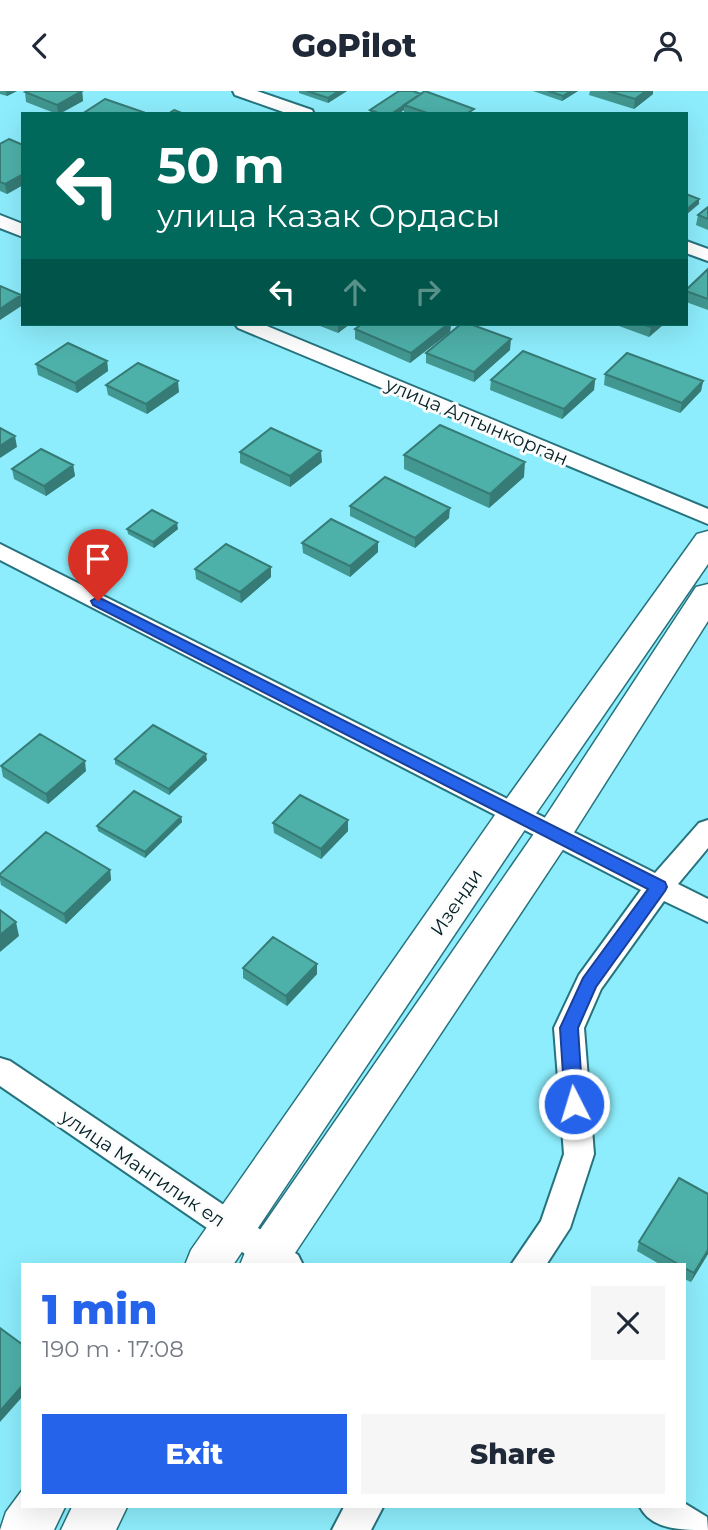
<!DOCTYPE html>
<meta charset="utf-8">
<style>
:root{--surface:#fff;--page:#f6f6f7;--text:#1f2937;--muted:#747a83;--accent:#2563eb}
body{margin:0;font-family:Montserrat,sans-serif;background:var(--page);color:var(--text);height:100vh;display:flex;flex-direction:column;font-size:26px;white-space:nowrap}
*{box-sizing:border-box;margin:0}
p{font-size:23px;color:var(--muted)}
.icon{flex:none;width:38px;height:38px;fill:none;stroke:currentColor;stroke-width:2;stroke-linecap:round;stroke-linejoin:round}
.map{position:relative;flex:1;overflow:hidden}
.side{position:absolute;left:21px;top:1172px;width:665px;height:245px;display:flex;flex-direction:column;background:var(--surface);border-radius:0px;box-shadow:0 7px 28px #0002}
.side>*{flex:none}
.hud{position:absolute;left:21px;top:21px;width:667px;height:214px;border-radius:0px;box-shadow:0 7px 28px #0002;background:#00695c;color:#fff;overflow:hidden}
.pin{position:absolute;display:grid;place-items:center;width:60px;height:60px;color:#fff;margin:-72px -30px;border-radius:50% 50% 50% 0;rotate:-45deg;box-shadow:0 0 7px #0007}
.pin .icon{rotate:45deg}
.me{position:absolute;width:77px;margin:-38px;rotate:355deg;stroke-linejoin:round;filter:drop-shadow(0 0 5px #0008)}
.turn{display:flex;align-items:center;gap:24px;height:147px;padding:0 21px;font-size:32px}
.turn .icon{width:91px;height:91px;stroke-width:2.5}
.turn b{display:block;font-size:49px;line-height:60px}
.lanes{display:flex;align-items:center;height:66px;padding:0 21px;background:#0003;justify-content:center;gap:35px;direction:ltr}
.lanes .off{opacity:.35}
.round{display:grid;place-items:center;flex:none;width:74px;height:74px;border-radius:0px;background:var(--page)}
.head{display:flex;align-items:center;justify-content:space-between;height:119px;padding:0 21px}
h1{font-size:42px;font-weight:800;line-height:52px;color:var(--accent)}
.button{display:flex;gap:14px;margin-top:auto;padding:14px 21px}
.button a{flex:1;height:80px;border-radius:0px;background:var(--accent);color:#fff;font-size:28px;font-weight:800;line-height:80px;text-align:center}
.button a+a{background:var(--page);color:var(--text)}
header{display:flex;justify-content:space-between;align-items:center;height:91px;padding:0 21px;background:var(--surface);font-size:32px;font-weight:800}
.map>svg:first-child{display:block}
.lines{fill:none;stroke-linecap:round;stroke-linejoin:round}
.street-casing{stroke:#26737e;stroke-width:4}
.secondary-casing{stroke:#26737e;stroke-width:3}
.street{fill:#fff;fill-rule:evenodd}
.secondary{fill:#fff;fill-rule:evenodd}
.wall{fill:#429791}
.shaded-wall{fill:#367b76}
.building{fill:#4db0a9;stroke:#367b76;stroke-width:2}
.route{fill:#2563eb;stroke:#184099;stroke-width:2}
.labels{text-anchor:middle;stroke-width:6;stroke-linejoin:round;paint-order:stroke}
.street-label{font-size:19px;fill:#022126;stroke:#fcfcfc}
</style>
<header><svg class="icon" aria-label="back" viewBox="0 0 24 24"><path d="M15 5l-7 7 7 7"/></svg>GoPilot<svg class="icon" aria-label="person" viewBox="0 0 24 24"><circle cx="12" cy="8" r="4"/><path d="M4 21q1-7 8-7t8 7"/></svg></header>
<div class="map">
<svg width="708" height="1439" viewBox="0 0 708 1439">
<rect width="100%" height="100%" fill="#8dedfc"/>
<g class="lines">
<g class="street-casing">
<path id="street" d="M233,0H257L312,19L314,23H289L235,4Z
M0,124L23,133V146L0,137Z
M686,150L708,158V170L686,162Z
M235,233H262L708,418V433L238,237Z
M0,453L655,782L699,732L708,729V757L678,793L708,808V831L664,810L601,898L584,937L594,1063L570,1137L546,1174H511L541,1130L564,1063L554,937L579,884L641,799L0,469Z
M0,967L10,970L298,1164L303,1174H261L0,995Z
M684,1412L707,1426L708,1439C681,1439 652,1439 640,1416H684Z
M344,1416H383L371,1439H332Z"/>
</g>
<g class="secondary-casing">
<path id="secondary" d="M708,440V473L528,734L233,1174H185L191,1159L502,714L697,443Z
M708,493V530L566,754L287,1174H240L246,1159L540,734L696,496Z
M23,1398V1416H65L54,1439H0L6,1421Z
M72,1416H127L116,1439H61Z"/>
</g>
<use href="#street" class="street"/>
<use href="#secondary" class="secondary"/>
</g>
<path class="wall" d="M0,0H17L7,5L0,3Z
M82,0L83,10L60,23H57L26,11L25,1Z
M299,0H347L328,12L299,2Z
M399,0L474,23H404V19L398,23H370V19Z
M533,0H578L562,10Z
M590,0H653V3L634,18L589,4Z
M0,53L23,54V94L7,103L0,100Z
M708,116V139L696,134L698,124Z
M708,178V219L686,211V199Z
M315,233H350L338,242Z
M362,233H451L450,241L410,272L355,248V238Z
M620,233H664L649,246L619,235Z
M510,259L474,291L426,272V262Z
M107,270L108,280L77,302L38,284L36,273Z
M605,283L703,290L701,300L680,322L604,294Z
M595,288L594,299L562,328L490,299L491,289Z
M106,294L179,301L147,323L108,304Z
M240,361L322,371L290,396L240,372Z
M404,364L524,386L489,417L404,378Z
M73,374L75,385L46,405L14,388L12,378Z
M350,415L449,427L415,457L350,425Z
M127,438H178L154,457L128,443Z
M378,451V461L350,486L303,462L302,452Z
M271,476V486L241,512L196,488L195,478Z
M115,668L207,669L169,704L115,673Z
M1,675L86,680L48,713L3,686Z
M181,726L182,731L145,767L98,740L97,735Z
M273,732L348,740L321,768L274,742Z
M110,779L111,789L66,833L1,794L0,789V783Z
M317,873V883L287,915L243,887V877Z
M639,1151L708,1163L691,1191L684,1188V1174H661L637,1160Z"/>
<path class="shaded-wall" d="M6,0H17L7,5Z
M82,0L83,10L58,23L57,14Z
M339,0H347L328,12V7Z
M571,0H578L562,10L563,5Z
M646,0H653V3L634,18L635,8Z
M404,14V19L398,23H391Z
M23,83V94L7,103L5,93Z
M699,108V113L686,124V119Z
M21,204L23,214L0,229V218Z
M338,233H350L338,242Z
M448,233H451L450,241L410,272L411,262Z
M654,233H664L649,246L651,236Z
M511,248L510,259L474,291V281Z
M107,270L108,280L77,302L75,292Z
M595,288L594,299L562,328L564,318Z
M178,290L179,301L147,323L146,313Z
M703,290L701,300L680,322L682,312Z
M15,345L17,356L0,367V355Z
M321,360L322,371L290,396V385Z
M525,371L524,386L489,417L490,403Z
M73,374L75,385L46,405L44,395Z
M450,417L449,427L415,457V447Z
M177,432L178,438L154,457L153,451Z
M378,451V461L350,486V475Z
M271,476V486L241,512L240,501Z
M206,663L207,669L169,704V698Z
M85,670L86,680L48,713L46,703Z
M181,726L182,731L145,767V761Z
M348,729V740L321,768V758Z
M110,779L111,789L66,833L64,823Z
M16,831L19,845L0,861V844Z
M317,873V883L287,915L286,905Z
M708,1159V1163L691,1191L694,1182Z
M23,1294V1305L0,1331V1320Z"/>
<path class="building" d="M27,0H82L57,14L25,1Z
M307,0H339L328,7Z
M399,0H413L421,3L391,23H381L370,19Z
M425,0L474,18L466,23H430L404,14Z
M548,0H571L563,5Z
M608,0H646L635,8Z
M105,8L143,21L140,23H82Z
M174,19L184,23H168Z
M9,48L23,54V83L5,93L0,91V53Z
M686,103L699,108L686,119Z
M708,116V128L698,124Z
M708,178V208L686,200V199Z
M0,195L21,204L0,218Z
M362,233H448L411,262L355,238Z
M461,233H470L511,248L474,281L426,262Z
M642,233H654L651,236Z
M68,252L107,270L75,292L36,273Z
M523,260L595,288L564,318L491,289Z
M627,262L703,290L682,312L605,283Z
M138,272L178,290L146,313L106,294Z
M440,334L525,371L490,403L404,364Z
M0,337L15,345L0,355Z
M271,337L321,360L290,385L240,361Z
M41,358L73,374L44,395L12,378Z
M385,386L450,417L415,447L350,415Z
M152,419L177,432L153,451L127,438Z
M331,428L378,451L350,475L302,452Z
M226,453L271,476L240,501L195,478Z
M153,634L206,663L169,698L115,668Z
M40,643L85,670L46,703L1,675Z
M134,700L181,726L145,761L97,735Z
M300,704L348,729L321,758L273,732Z
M46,741L110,779L64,823L0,785V783Z
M0,819L16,831L0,844Z
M273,846L317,873L286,905L243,877Z
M679,1087L708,1103V1159L694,1182L684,1177V1174H680L639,1151Z
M0,1237L23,1254V1294L0,1320Z"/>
<path class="route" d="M98,506L665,791L667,796L665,800L596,896L578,937L583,1013L580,1018L574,1021L567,1018L565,1013L560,937L583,887L648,798L93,514L91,510Z"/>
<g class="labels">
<g class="street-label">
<text transform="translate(477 330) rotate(23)" y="7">улица Алтынкорган</text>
<text transform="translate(456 811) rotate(-56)" y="7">Изенди</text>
<text transform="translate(143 1077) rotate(34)" y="7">улица Мангилик ел</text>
</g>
</g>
</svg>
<div class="pin" style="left:98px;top:510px;background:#d93025"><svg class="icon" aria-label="arrive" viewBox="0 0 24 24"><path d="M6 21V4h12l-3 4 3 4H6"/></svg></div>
<svg class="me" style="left:574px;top:1013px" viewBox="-20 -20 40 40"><circle r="17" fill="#2563eb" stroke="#fff" stroke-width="3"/><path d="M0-11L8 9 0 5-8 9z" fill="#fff"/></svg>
<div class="hud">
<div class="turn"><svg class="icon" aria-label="left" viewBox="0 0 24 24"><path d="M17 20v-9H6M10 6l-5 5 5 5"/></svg><div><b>50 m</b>улица Казак Ордасы</div></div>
<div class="lanes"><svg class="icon" aria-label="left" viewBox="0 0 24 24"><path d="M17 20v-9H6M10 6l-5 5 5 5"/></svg><svg class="icon off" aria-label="ahead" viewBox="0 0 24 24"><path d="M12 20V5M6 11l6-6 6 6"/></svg><svg class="icon off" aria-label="right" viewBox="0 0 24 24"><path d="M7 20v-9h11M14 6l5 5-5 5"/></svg></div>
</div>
<section class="side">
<div class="head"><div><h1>1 min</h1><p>190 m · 17:08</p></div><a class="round"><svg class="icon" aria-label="close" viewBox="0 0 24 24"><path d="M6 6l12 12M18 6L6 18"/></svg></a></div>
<div class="button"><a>Exit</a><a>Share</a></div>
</section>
</div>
